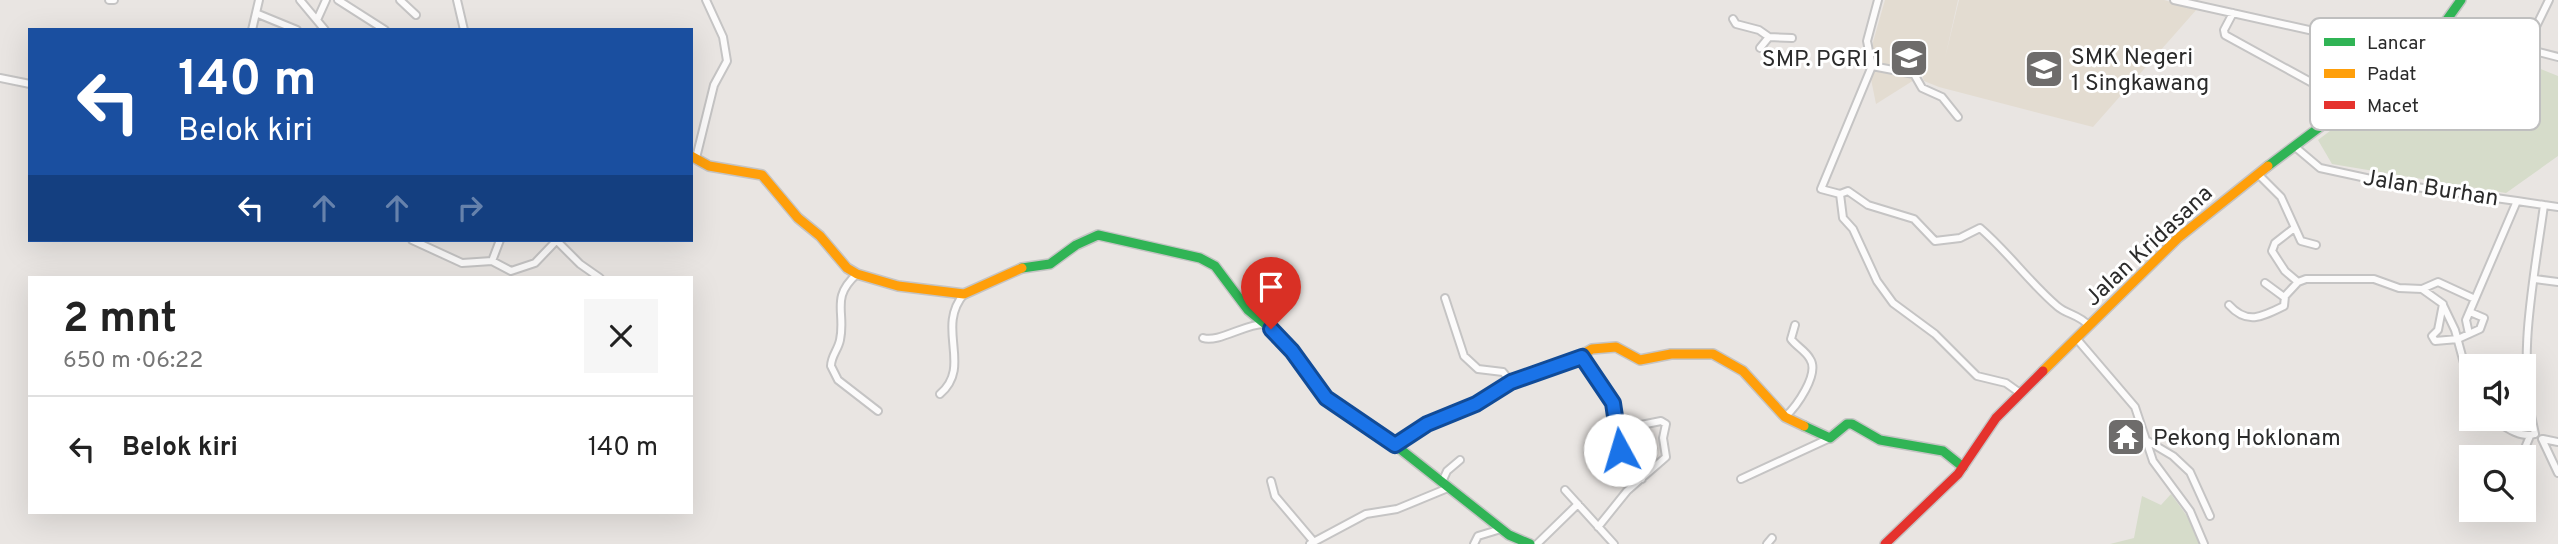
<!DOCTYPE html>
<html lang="id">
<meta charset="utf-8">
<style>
:root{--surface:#fff;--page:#f6f6f6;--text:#222;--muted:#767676;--line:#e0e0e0}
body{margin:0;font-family:Overpass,sans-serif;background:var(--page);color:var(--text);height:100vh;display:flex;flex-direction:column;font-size:26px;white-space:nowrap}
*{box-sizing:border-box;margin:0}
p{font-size:23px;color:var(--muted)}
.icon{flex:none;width:38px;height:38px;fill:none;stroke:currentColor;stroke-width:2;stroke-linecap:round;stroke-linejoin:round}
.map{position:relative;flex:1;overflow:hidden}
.panel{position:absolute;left:28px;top:276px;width:665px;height:238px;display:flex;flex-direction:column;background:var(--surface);border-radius:0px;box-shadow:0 7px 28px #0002}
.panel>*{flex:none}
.guide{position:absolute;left:28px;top:28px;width:665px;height:214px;border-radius:0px;box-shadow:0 7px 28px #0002;background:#1a4fa0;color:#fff;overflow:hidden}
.tools{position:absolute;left:2459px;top:354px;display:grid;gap:14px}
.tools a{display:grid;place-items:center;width:77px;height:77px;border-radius:0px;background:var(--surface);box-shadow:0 7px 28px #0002;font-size:35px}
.pin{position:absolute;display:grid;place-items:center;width:60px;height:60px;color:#fff;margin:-72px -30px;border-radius:50% 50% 50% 0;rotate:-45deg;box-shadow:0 0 7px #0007}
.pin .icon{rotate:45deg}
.me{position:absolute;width:77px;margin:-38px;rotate:354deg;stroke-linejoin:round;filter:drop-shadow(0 0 5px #0008)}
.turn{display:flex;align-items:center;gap:24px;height:147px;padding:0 35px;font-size:32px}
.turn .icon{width:91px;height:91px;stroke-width:2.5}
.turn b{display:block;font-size:49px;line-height:60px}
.lanes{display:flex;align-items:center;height:66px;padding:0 35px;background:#0003;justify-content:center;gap:35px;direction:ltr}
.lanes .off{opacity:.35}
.round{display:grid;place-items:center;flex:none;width:74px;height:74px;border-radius:0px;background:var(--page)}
.head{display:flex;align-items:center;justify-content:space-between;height:119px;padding:0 35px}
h1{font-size:42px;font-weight:700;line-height:52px}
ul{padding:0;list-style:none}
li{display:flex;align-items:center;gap:21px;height:105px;padding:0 35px;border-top:2px solid var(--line)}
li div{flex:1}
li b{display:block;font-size:26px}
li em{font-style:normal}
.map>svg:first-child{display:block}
.education{fill:#e3dcd1}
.cemetery{fill:#d6dcca}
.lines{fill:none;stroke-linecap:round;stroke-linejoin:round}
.street-casing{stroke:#c5c4c4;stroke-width:10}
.fast-casing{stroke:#c5c4c4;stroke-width:12}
.slow-casing{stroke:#c5c4c4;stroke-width:12}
.jam-casing{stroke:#c5c4c4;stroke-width:12}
.street{stroke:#fcfbfb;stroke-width:6}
.fast{stroke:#30b455;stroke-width:9}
.slow{stroke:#ff9f0a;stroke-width:9}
.jam{stroke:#e5322d;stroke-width:9}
.route-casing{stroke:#114b97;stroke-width:18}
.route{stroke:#1a73e8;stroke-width:12}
.labels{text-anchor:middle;stroke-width:6;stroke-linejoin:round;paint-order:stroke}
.poi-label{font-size:23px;fill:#2b2b2b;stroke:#fff;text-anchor:start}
.street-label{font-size:23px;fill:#2b2b2b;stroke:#fff}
.key{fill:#fff;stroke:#bfbfbf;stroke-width:2}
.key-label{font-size:19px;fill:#2b2b2b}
</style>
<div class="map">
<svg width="2558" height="544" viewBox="0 0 2558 544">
<rect width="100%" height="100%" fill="#e9e5e2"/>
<path class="education" d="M1885,0H1958L1945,58L1959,0H2164L2197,9L2093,127L1939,87L1924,81L1922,75L1876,104L1871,79L1873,42Z"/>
<path class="cemetery" d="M2446,31L2558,76V156L2506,193L2332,164L2318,140L2407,73Z
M2171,494L2192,523L2201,544H2110L2134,538L2142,496L2161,505Z"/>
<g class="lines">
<g class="street-casing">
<path id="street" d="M109,0H114
M300,0L325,30
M338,0L385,30
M400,0L416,15
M457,0L464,30
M1878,0L1867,41L1872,66L1821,189L1840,194L1843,218L1853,229L1877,281L1893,303L1935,334L1977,376L2006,383L2020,393
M2174,0L2399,50L2413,57
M2233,13L2224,30L2225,35L2327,91L2345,108
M258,14L297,30
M1733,19L1736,24L1759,30L1769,37L1792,38
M317,20L326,0
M2442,27L2558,57
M252,30L259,0
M1760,48L1769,37
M2525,49L2549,0
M1872,66L1914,74L1922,88L1942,97L1958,117
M0,78L30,84
M2294,146L2320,168L2394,184L2517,201L2466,320L2469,334
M696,158L714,85L727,61L723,37L706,0
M2258,174L2281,197L2301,241L2316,245
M1840,194L1848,191L1868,205L1914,219L1935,241L1960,238L1980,228C2008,252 2029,282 2057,306C2067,315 2079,314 2089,326
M2517,201L2544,205C2534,280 2516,359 2535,434
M2544,205L2558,207
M2293,229L2275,243L2272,251L2285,271L2298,282
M412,240L462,263L492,261L511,271L535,263L557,240
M556,240L580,264L600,278
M492,261L500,240
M857,274C830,298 846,312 840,340C838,350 831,356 831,366L838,380L878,411
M2535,279L2558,282
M2265,283L2284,297
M1445,298L1464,356L1478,369L1503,372L1511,382
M2229,305C2247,325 2262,317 2284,306L2285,296L2298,282L2306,279H2374L2399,288L2422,289
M2443,305L2455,330L2471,389
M2470,312L2484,318L2480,329L2458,339L2435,341L2432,336L2438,330L2443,304L2422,289L2438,282L2475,299
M1203,338C1218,343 1245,324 1264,324
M2076,338L2135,407L2153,461L2190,511L2204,544
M1582,357L1611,399L1621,424L1631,427L1661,421L1666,424L1663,438L1666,457L1627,491L1598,527
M940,394C973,366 935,328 964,294
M1785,417C1796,407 1820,374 1810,359C1806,351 1796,346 1791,339L1795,325
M2492,418C2504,426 2520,439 2535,434
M1618,421C1606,441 1630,465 1642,479
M2542,439L2558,473
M2543,439L2558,442
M2146,440L2173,456L2190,472L2210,516
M2514,457L2525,448L2530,436
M1741,479L1830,438
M1271,481L1275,496L1314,542
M1442,482L1447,471L1460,460
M1565,490L1614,544
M1310,544L1366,514L1397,509L1448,488
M1474,544L1478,536L1501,529
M1537,544L1578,504
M1767,544L1772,538"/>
</g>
<g class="fast-casing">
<path id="fast" d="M2268,166L2410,59L2436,35L2461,0
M1022,268L1050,264L1076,245L1098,235L1200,258L1215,266L1248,310L1281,337L1326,398L1395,445L1509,535L1530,544
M1804,426L1830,438L1847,424H1852L1880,440L1943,451L1963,467"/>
</g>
<g class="slow-casing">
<path id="slow" d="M691,156L709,166L762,175L798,218L820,236L847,268L857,274L898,286L964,294L1022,268
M2043,371L2178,238L2268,166
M1395,445L1427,424L1476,404L1511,382L1562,366L1592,349L1616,347L1640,360L1671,354H1713L1743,371L1785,417L1804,426"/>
</g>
<g class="jam-casing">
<path id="jam" d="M1885,544L1958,474L1996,418L2043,371"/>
</g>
<use href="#street" class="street"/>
<use href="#fast" class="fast"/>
<use href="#slow" class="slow"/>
<use href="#jam" class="jam"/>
</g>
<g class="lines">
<g class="route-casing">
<path id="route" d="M1271,329L1292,351L1326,398L1395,445L1427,424L1476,404L1511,382L1582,357L1613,403L1620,450"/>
</g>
<use href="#route" class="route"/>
</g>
<defs>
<g id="school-square" transform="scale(2.0125)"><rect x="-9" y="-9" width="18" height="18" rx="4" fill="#6e6c6b" stroke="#fff"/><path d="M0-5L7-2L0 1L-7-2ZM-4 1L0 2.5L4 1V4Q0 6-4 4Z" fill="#fff"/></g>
<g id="temple-square" transform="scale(2.0125)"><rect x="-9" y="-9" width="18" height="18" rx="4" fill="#6e6c6b" stroke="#fff"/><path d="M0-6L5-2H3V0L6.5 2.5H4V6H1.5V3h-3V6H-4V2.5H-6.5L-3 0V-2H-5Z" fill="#fff"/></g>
</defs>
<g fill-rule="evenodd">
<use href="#school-square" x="1909" y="58"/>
<use href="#school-square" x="2044" y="69"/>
<use href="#temple-square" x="2126" y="437"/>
</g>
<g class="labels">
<g class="poi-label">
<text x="2071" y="64">SMK Negeri<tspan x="2071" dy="26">1 Singkawang</tspan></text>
<text x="1882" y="66" text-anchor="end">SMP. PGRI 1</text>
<text x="2153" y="445">Pekong Hoklonam</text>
</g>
<g class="street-label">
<text transform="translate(2431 187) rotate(9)" y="8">Jalan Burhan</text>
<text transform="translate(2148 245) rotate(-43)" y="8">Jalan Kridasana</text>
</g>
</g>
<rect x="2310" y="18" width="230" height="112" rx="10" class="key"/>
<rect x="2324" y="38" width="31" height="8" fill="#30b455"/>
<rect x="2324" y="69" width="31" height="9" fill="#ff9f0a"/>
<rect x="2324" y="101" width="31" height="8" fill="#e5322d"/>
<g class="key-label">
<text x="2367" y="49">Lancar</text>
<text x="2367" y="80">Padat</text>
<text x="2367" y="112">Macet</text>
</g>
</svg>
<div class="tools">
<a><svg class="icon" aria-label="sound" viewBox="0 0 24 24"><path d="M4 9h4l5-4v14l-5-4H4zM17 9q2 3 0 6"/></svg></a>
<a><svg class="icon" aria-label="search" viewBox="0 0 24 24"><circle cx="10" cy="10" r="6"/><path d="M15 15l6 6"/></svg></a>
</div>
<div class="pin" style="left:1271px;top:329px;background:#d93025"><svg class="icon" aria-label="arrive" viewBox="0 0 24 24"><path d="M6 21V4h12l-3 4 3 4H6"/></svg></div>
<svg class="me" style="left:1620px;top:450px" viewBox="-20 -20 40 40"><circle r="19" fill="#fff"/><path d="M0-13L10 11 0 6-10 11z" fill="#1a73e8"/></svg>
<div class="guide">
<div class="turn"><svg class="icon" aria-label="left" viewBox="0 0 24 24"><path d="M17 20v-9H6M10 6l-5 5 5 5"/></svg><div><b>140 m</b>Belok kiri</div></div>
<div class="lanes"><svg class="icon" aria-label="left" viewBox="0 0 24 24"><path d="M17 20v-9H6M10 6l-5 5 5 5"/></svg><svg class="icon off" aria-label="ahead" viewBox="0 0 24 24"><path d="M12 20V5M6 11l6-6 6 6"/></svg><svg class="icon off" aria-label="ahead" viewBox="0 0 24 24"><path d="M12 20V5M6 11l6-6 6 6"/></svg><svg class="icon off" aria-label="right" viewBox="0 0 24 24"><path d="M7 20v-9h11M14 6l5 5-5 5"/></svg></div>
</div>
<section class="panel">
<div class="head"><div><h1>2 mnt</h1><p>650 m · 06:22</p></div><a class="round"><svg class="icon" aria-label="close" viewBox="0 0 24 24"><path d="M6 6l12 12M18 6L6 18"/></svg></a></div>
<ul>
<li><svg class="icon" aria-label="left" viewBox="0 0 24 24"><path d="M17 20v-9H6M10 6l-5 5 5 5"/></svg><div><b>Belok kiri</b></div><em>140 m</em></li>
</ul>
</section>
</div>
